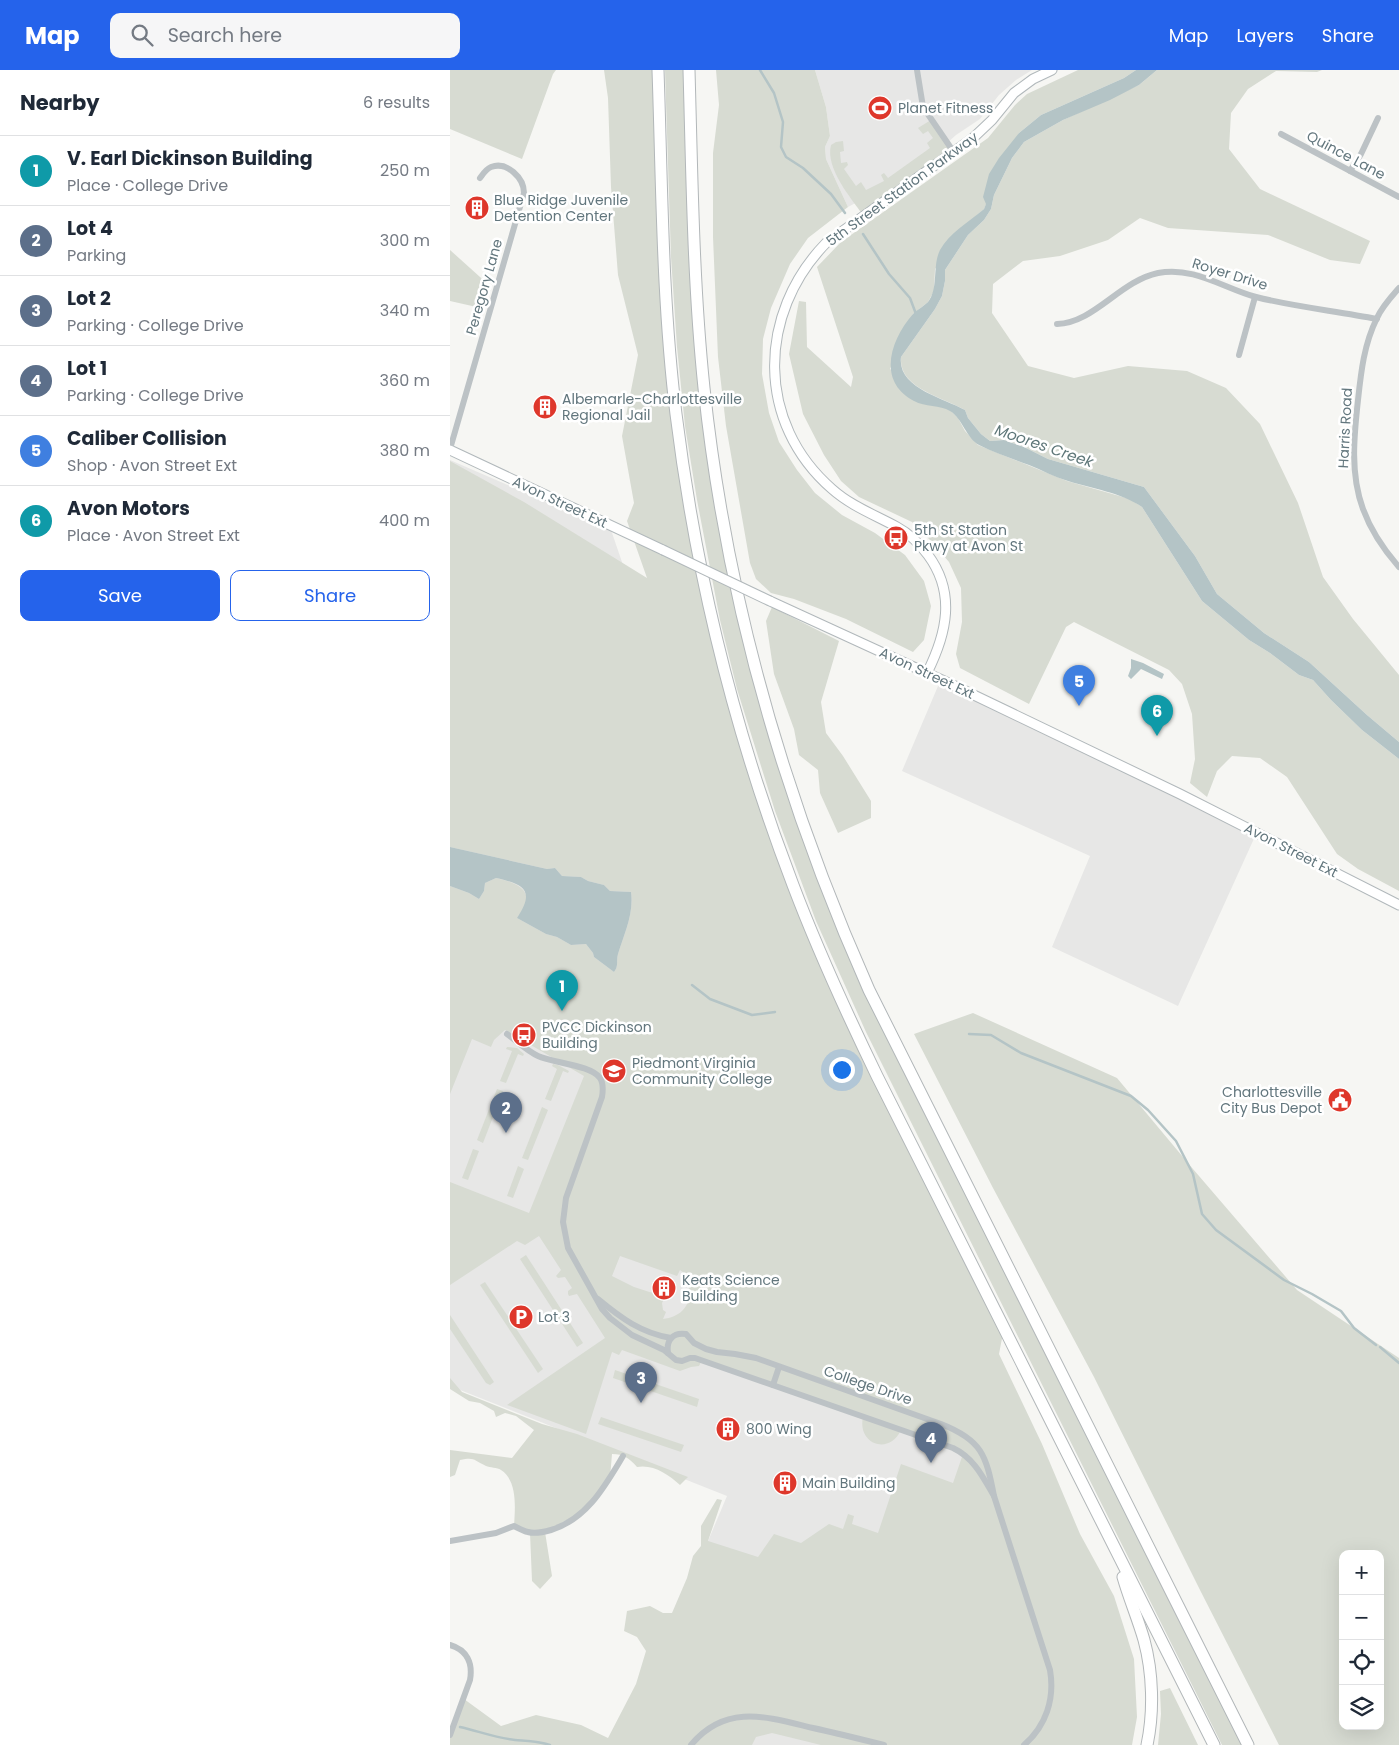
<!DOCTYPE html>
<meta charset="utf-8">
<style>
body{margin:0;font-family:Poppins,sans-serif;background:#f6f6f7;color:#1f2937}
.controls{position:absolute;right:15px;bottom:15px;display:grid;overflow:hidden;border-radius:10px;box-shadow:0 5px 20px #0002}
.controls button{width:45px;height:45px;display:grid;place-items:center;padding:0;border:0;border-bottom:1px solid #e0e1e3;background:#fff;color:#1f2937;font:25px sans-serif}
.you{position:absolute;left:391px;top:999px;width:18px;height:18px;margin:-12px;border:4px solid #fff;border-radius:50%;background:#1a73e8;box-shadow:0 0 0 8px #1a73e833}
.badge{display:grid;place-items:center;width:32px;height:32px;border-radius:50%;background:#2563eb;color:#fff;font-size:16px;font-weight:700}
.pin{position:absolute;translate:-50% -41px;filter:drop-shadow(0 1px 2px #0008)}
.pin::after{content:'';position:absolute;top:26px;width:18px;height:15px;background:inherit;clip-path:polygon(0 0,100% 0,50% 100%)}
.list{margin:0;padding:0;list-style:none}
h2{display:flex;justify-content:space-between;align-items:center;height:65px;margin:0;padding:0 20px;font-size:21px}
h2 small{font-size:16px;font-weight:400;color:#747a83}
.list li{display:grid;grid-template-columns:32px 1fr auto;gap:15px;align-items:center;box-sizing:border-box;height:70px;padding:0 20px;border-top:1px solid #e0e1e3}
.list b{display:block;font-size:19px;white-space:nowrap}
.list p{margin:0;font-size:16px;white-space:nowrap;color:#747a83}
.list em{font-size:16px;font-style:normal;color:#747a83}
.actions{display:flex;gap:10px;padding:15px 20px}
.actions a{flex:1;padding:11px 0;border:1px solid #2563eb;border-radius:10px;text-align:center;font-size:18px;color:#2563eb}
.actions .main{background:#2563eb;color:#fff}
.icon{flex:none;width:28px;height:28px;fill:none;stroke:currentColor;stroke-width:2;stroke-linecap:round;stroke-linejoin:round}
.map{position:relative;flex:none;width:949px;height:1675px;overflow:hidden}
header{display:flex;align-items:center;gap:30px;box-sizing:border-box;height:70px;padding:0 25px;background:#2563eb;color:#fff}
header strong{font-size:24px}
nav{display:flex;gap:28px;margin-inline-start:auto;font-size:18px}
.search{width:350px;height:45px;background:#f6f6f7;display:flex;align-items:center;gap:12px;box-sizing:border-box;padding:0 18px;border-radius:10px;color:#747a83;font-size:19px}
main{display:flex}
aside{flex:1;background:#fff}
.map>svg:first-child{display:block}
.built{fill:#e7e7e6}
.green{fill:#d7dbd2;fill-rule:evenodd}
.water{fill:#b4c4c6}
.lines{fill:none;stroke-linecap:round;stroke-linejoin:round}
.stream{stroke:#b4c4c6;stroke-width:2.5}
.secondary-casing{stroke:#b1b8bb;stroke-width:11}
.highway-casing{stroke:#b2b7b9;stroke-width:13}
.street{stroke:#bcc2c5;stroke-width:6}
.secondary{stroke:#fff;stroke-width:9}
.highway{stroke:#fff;stroke-width:11}
.secondary-bridge-casing{stroke:#b1b8bb;stroke-width:11;stroke-linecap:butt}
.secondary-bridge{stroke:#fff;stroke-width:9}
.labels{text-anchor:middle;stroke-width:5;stroke-linejoin:round;paint-order:stroke}
.poi-label{font-size:14px;fill:#62767d;stroke:#fff;text-anchor:start}
.street-label{font-size:14px;fill:#62767d;stroke:#fff}
.water-label{font-size:15px;font-style:italic;fill:#5d7678;stroke:#fff}
</style>
<header>
<strong>Map</strong>
<div class="search"><svg class="icon" aria-label="search" viewBox="0 0 24 24"><circle cx="10" cy="10" r="6"/><path d="M15 15l6 6"/></svg>Search here</div>
<nav><a>Map</a><a>Layers</a><a>Share</a></nav>
</header>
<main>
<aside>
<h2>Nearby<small>6 results</small></h2>
<ul class="list">
<li><span class="badge" style="background:#0f9aa8">1</span><div><b>V. Earl Dickinson Building</b><p>Place · College Drive</p></div><em>250 m</em></li>
<li><span class="badge" style="background:#5c6f8a">2</span><div><b>Lot 4</b><p>Parking</p></div><em>300 m</em></li>
<li><span class="badge" style="background:#5c6f8a">3</span><div><b>Lot 2</b><p>Parking · College Drive</p></div><em>340 m</em></li>
<li><span class="badge" style="background:#5c6f8a">4</span><div><b>Lot 1</b><p>Parking · College Drive</p></div><em>360 m</em></li>
<li><span class="badge" style="background:#3f7fe0">5</span><div><b>Caliber Collision</b><p>Shop · Avon Street Ext</p></div><em>380 m</em></li>
<li><span class="badge" style="background:#0f9aa8">6</span><div><b>Avon Motors</b><p>Place · Avon Street Ext</p></div><em>400 m</em></li>
</ul>
<div class="actions"><a class="main">Save</a><a>Share</a></div>
</aside>
<div class="map">
<svg width="949" height="1675" viewBox="0 0 949 1675">
<rect width="100%" height="100%" fill="#f6f6f3"/>
<g class="built">
<path d="M365,0H582L566,10L549,25L530,49L506,65L486,83L445,112L398,137L376,89L375,77L380,66L376,37Z"/>
<path d="M0,390L161,460L173,495L446,1124L629,1675H172L277,1426L0,1316Z"/>
<path d="M491,609L807,762L728,936L602,877L640,786L452,701Z"/>
</g>
<g class="green">
<path d="M0,0H106L103,4L72,89L0,59Z"/>
<path d="M154,0H208L226,342L272,592L364,869L554,1258L549,1284L592,1374L630,1464L664,1526L684,1589L687,1647L682,1675H371L322,1663L306,1667L302,1675H0V1667L14,1629L51,1656L86,1645L131,1655L158,1668L186,1614L196,1581L187,1567L174,1561L177,1541L200,1536L213,1543H222L237,1508L243,1486L251,1476V1456L267,1429L272,1430L258,1471L308,1487L324,1464L351,1473L379,1454L393,1459L398,1444L404,1446L402,1454L428,1463L451,1394L503,1413L513,1384L451,1360C439,1386 407,1374 413,1347L252,1290L249,1296L241,1297L230,1301L172,1280L169,1285L162,1282L136,1364L57,1335L155,1268L127,1224L119,1226L118,1224V1221L122,1218L115,1207L108,1208L106,1206L111,1200L89,1166L75,1175L67,1171L0,1215V1112L79,1143L134,1006L55,960L44,970L41,977L22,969L0,1024V816L19,823L29,829L34,821L35,813L46,808C58,811 81,816 76,834C75,839 70,843 67,848L96,864L107,867L121,875L136,874L143,883L144,887L164,902C169,896 166,891 168,884C174,864 184,844 181,822L160,821L154,815L138,811L131,807L112,806L105,798L97,799L0,777V391L74,432L197,508L177,451L184,433L172,366L188,285L168,205L161,117L158,28ZM170,1186L227,1206L230,1200C236,1204 238,1209 239,1217C242,1235 231,1247 213,1249L216,1242L213,1240L212,1233L215,1227L184,1217L162,1206Z"/>
<path d="M215,0H236L240,146L275,480L378,831L794,1675H772L416,962L366,851L325,741L287,619L270,550L247,430L235,356L227,277L221,187Z"/>
<path d="M266,0H365L376,37L380,66L375,77L376,89L398,137L358,168L340,194L321,238L313,269L312,304L319,343L329,372L347,400L365,423L392,445L425,463L455,485L474,511L481,536L474,570L463,582L396,549L344,529L321,523L306,509L300,493L276,356L268,287L263,167V83L269,35Z"/>
<path d="M628,0H686L674,8L591,45L569,63L534,139L526,146L485,199L484,221L478,232L463,244L440,299L500,340L508,348L515,361L528,375L617,411L680,429L692,437L752,531L799,570L820,583L849,605L863,610L881,630L912,660L949,689V821L908,799L887,784L837,707L810,688L782,686L767,701L757,727L740,713L745,689L742,644L732,614L719,600L624,552L616,557L579,634L510,598L506,584L512,552L511,518L499,492L482,472L462,452L409,427L391,411L374,385L353,344L339,284L349,231L356,232L357,277L401,317L403,307L367,197L391,172L538,68L565,35L577,24Z"/>
<path d="M707,0H872L867,2L826,1L798,19L781,43L779,79L810,119L920,171L910,194L880,190L818,165L718,158L690,148L658,170L610,186L573,191L543,214L542,243L578,296L624,308L678,296L737,301L776,318L810,354L848,433L873,507L903,549L949,605V672L917,645L859,592L814,563L767,524L745,486L694,417L598,389L574,377L554,370L540,371L531,364L518,348L515,340C493,327 448,318 451,287L485,239L492,226L495,211V200L518,165L534,150L541,139L544,125L562,88L574,72L613,50L689,15Z"/>
<path d="M481,50L503,81L413,145C401,128 375,98 381,75L386,72L393,71L394,81L390,82L391,93L397,92L398,95L394,99L406,116L411,112L416,120L434,111L431,105L434,103L438,108L480,78L477,73L483,68L478,61L473,64L468,58Z"/>
<path d="M0,180L40,216L31,238L0,231Z"/>
<path d="M322,537L389,571L371,632L376,663L393,686L421,731V748L388,763L370,723L368,700L349,685L344,659L324,604L316,551Z"/>
<path d="M523,943L667,1008L743,1099L847,1220L949,1288V1675H829L751,1522L644,1307L543,1118L464,964ZM893,1484H930V1656H893Z"/>
<path d="M57,977L67,978L74,984L73,986L68,984L56,1013L50,1011L62,981L56,979Z"/>
<path d="M103,994L108,995L119,1001L118,1003L113,1001L101,1031L95,1029L107,999L102,996Z"/>
<path d="M47,1019L53,1021L33,1073L27,1070Z"/>
<path d="M92,1037L98,1040L78,1090L72,1088Z"/>
<path d="M23,1079L29,1081L18,1110L12,1108Z"/>
<path d="M68,1096L74,1099L63,1128L57,1126Z"/>
<path d="M76,1185L133,1273L127,1277L70,1189Z"/>
<path d="M35,1212L93,1299L88,1303L30,1215Z"/>
<path d="M0,1245L44,1312L40,1315L36,1313L0,1259Z"/>
<path d="M165,1300L249,1329L247,1337L163,1308Z"/>
<path d="M0,1308L12,1322L92,1354L127,1364L238,1407L230,1415C218,1404 203,1394 187,1397C179,1388 174,1384 162,1384L160,1408L135,1440L95,1462L102,1506L90,1519L82,1511L80,1463L64,1456C65,1439 68,1411 51,1400C47,1397 40,1398 36,1396C23,1390 25,1387 10,1390L5,1405L0,1407V1380L62,1388L84,1360L66,1346L55,1343L46,1347L44,1341L30,1333L19,1331L0,1319Z"/>
<path d="M151,1347L234,1375L231,1382L148,1354Z"/>
<path d="M720,1618L748,1675H708L711,1644L710,1621Z"/>
</g>
<g class="water">
<path d="M686,0H707L689,15L660,30L613,50L574,72L562,88L544,125L541,139L534,150L518,165L495,200V211L492,226L485,239L451,287C447,318 494,328 515,340L518,348L531,364L540,371L554,370L574,377L598,389L694,417L745,486L767,524L814,563L859,592L917,645L949,672V689L912,660L881,630L863,610L849,605L820,583L799,570L752,531L692,437C670,422 643,419 618,411C604,407 592,400 579,395C563,389 545,383 529,375C516,368 513,349 500,341C490,335 475,337 464,331C426,311 441,269 463,244C468,239 474,236 478,232C489,218 482,196 490,180C499,163 519,152 534,139L536,134L533,127L539,104L549,88L569,63L591,45L674,8Z"/>
<path d="M681,589L693,593L714,604L712,609L691,599L681,609L678,606L681,598Z"/>
<path d="M0,777L97,799L105,798L112,806L131,807L138,811L154,815L160,821L181,822C184,844 174,864 168,884C166,891 169,896 164,902L144,887L143,883L136,874L121,875L107,867L96,864L67,848C86,820 73,814 46,808L35,813L34,821L29,829L19,823L0,816Z"/>
</g>
<g class="lines">
<g class="stream">
<path d="M310,0L324,23L333,52L331,77L336,87L353,98L381,124L395,143"/>
<path d="M413,164L439,204L460,228L466,244"/>
<path d="M242,915L260,929L302,945L325,942"/>
<path d="M519,964L541,965L571,983L681,1026L698,1040L726,1071L743,1104L752,1144L766,1160L834,1210L862,1224L891,1241L904,1258L926,1275"/>
<path d="M930,1277L949,1293"/>
<path d="M10,1657C28,1661 46,1668 65,1670C77,1671 88,1671 100,1675"/>
</g>
<defs>
<g id="secondary">
<path d="M0,380L213,480"/>
<path d="M320,531L503,615L730,724L949,835"/>
<path d="M477,603C497,563 506,523 478,485C469,473 460,464 447,457C425,445 401,436 382,419C306,353 307,244 376,173L523,68L542,50L564,23L583,9L602,0"/>
</g>
<g id="highway">
<path d="M208,0C212,115 212,230 226,344C246,505 285,664 343,815C368,881 397,944 427,1006L764,1675"/>
<path d="M239,0C242,106 243,212 254,318C276,526 334,729 419,920L798,1675"/>
<path d="M673,1507C679,1528 688,1549 694,1570C703,1603 704,1642 697,1675"/>
</g>
</defs>
<use href="#secondary" class="secondary-casing"/>
<use href="#highway" class="highway-casing"/>
<g class="street">
<path d="M467,0L473,37L503,81"/>
<path d="M831,64L949,127"/>
<path d="M900,101L911,84L928,48"/>
<path d="M949,218C941,227 932,237 927,248C914,274 911,302 908,330C904,366 900,404 913,439C921,461 934,480 949,497"/>
<path d="M607,254C644,253 670,211 708,203C744,196 773,218 806,227C845,237 887,241 927,249"/>
<path d="M789,285L805,227"/>
<path d="M0,379L74,123C74,108 57,91 41,97C36,99 33,104 30,108"/>
<path d="M57,964C67,971 77,981 88,986C103,993 141,995 150,1008C154,1014 153,1021 152,1027L116,1128L113,1152L118,1178L152,1239L160,1248L182,1265L214,1280L226,1290L232,1291L240,1288H245L503,1378C524,1388 533,1407 544,1426"/>
<path d="M148,1229C171,1248 191,1263 221,1268"/>
<path d="M218,1283C216,1270 223,1262 236,1264L244,1273L256,1279L267,1282L285,1284L306,1288L491,1354C532,1370 536,1385 544,1426L600,1600C605,1629 596,1656 574,1675"/>
<path d="M323,1315L329,1297"/>
<path d="M0,1471L46,1463L64,1456C68,1458 73,1461 78,1462C85,1464 94,1462 101,1460C137,1449 155,1416 173,1386"/>
<path d="M0,1575C17,1580 23,1593 20,1610L0,1665"/>
<path d="M241,1675C276,1633 317,1647 363,1658C386,1663 410,1669 434,1675"/>
</g>
<use href="#secondary" class="secondary"/>
<use href="#highway" class="highway"/>
<defs>
<path id="secondary-bridge" d="M213,480L320,531"/>
</defs>
<use href="#secondary-bridge" class="secondary-bridge-casing"/>
<use href="#secondary-bridge" class="secondary-bridge"/>
</g>
<defs>
<symbol id="stadium-disc" viewBox="-11 -11 22 22"><circle r="9.5" fill="#de372b" stroke="#fff"/><path d="M0-5a6.5 5 0 1 0 0 10a6.5 5 0 1 0 0-10ZM-3.5-1.8h7v3.6h-7Z" fill="#fff"/></symbol>
<symbol id="building-disc" viewBox="-11 -11 22 22"><circle r="9.5" fill="#de372b" stroke="#fff"/><path d="M-4-6H4V6H1V3H-1V6H-4ZM-2.5-4.3h1.7v1.8h-1.7ZM.8-4.3h1.7v1.8H.8ZM-2.5-1h1.7V.8h-1.7ZM.8-1h1.7V.8H.8Z" fill="#fff"/></symbol>
<symbol id="bus-disc" viewBox="-11 -11 22 22"><circle r="9.5" fill="#de372b" stroke="#fff"/><path d="M-5-6H5V4H4V6H2V4H-2V6H-4V4H-5ZM-3.5-4V0h7V-4ZM-3.5 1.2v1.5H-2V1.2ZM2 1.2v1.5H3.5V1.2Z" fill="#fff"/></symbol>
<symbol id="university-disc" viewBox="-11 -11 22 22"><circle r="9.5" fill="#de372b" stroke="#fff"/><path d="M0-5L7-2L0 1L-7-2ZM-4 1L0 2.5L4 1V4Q0 6-4 4Z" fill="#fff"/></symbol>
<symbol id="civic-disc" viewBox="-11 -11 22 22"><circle r="9.5" fill="#de372b" stroke="#fff"/><path d="M-.6-6.5H3V-4.5H.6V-3L4-1V1h2V6H-6V1h2V-1L-.6-3ZM-1.2 2.5V6h2.4V2.5Z" fill="#fff"/></symbol>
<symbol id="parking-disc" viewBox="-11 -11 22 22"><circle r="9.5" fill="#de372b" stroke="#fff"/><path d="M-3.5-5.5H1a3.5 3.5 0 0 1 0 7H-1V5.5H-3.5ZM-1-3.4V-.6H.8a1.4 1.4 0 0 0 0-2.8Z" fill="#fff"/></symbol>
</defs>
<g fill-rule="evenodd">
<use href="#stadium-disc" x="416" y="24" width="28" height="28"/>
<use href="#building-disc" x="13" y="124" width="28" height="28"/>
<use href="#building-disc" x="81" y="323" width="28" height="28"/>
<use href="#bus-disc" x="432" y="454" width="28" height="28"/>
<use href="#bus-disc" x="60" y="951" width="28" height="28"/>
<use href="#university-disc" x="150" y="987" width="28" height="28"/>
<use href="#civic-disc" x="876" y="1016" width="28" height="28"/>
<use href="#building-disc" x="200" y="1204" width="28" height="28"/>
<use href="#parking-disc" x="57" y="1233" width="28" height="28"/>
<use href="#building-disc" x="264" y="1345" width="28" height="28"/>
<use href="#building-disc" x="321" y="1399" width="28" height="28"/>
</g>
<g class="labels">
<g class="poi-label">
<text x="448" y="43">Planet Fitness</text>
<text x="44" y="135">Blue Ridge Juvenile<tspan x="44" dy="16">Detention Center</tspan></text>
<text x="112" y="334">Albemarle-Charlottesville<tspan x="112" dy="16">Regional Jail</tspan></text>
<text x="464" y="465">5th St Station<tspan x="464" dy="16">Pkwy at Avon St</tspan></text>
<text x="92" y="962">PVCC Dickinson<tspan x="92" dy="16">Building</tspan></text>
<text x="182" y="998">Piedmont Virginia<tspan x="182" dy="16">Community College</tspan></text>
<text x="872" y="1027" text-anchor="end">Charlottesville<tspan x="872" dy="16">City Bus Depot</tspan></text>
<text x="232" y="1215">Keats Science<tspan x="232" dy="16">Building</tspan></text>
<text x="88" y="1252">Lot 3</text>
<text x="296" y="1364">800 Wing</text>
<text x="352" y="1418">Main Building</text>
</g>
<g class="street-label">
<text transform="translate(896 85) rotate(28)" y="5">Quince Lane</text>
<text transform="translate(452 119) rotate(-36)" y="5">5th Street Station Parkway</text>
<text transform="translate(780 204) rotate(17)" y="5">Royer Drive</text>
<text transform="translate(34 217) rotate(-74)" y="5">Peregory Lane</text>
<text transform="translate(895 358) rotate(-87)" y="5">Harris Road</text>
<text transform="translate(110 432) rotate(25)" y="5">Avon Street Ext</text>
<text transform="translate(477 603) rotate(25)" y="5">Avon Street Ext</text>
<text transform="translate(841 780) rotate(27)" y="5">Avon Street Ext</text>
<text transform="translate(418 1315) rotate(19)" y="5">College Drive</text>
</g>
<g class="water-label">
<text transform="translate(594 376) rotate(19)" y="5">Moores Creek</text>
</g>
</g>
</svg>
<div class="controls">
<button>+</button>
<button>−</button>
<button><svg class="icon" aria-label="locate" viewBox="0 0 24 24"><circle cx="12" cy="12" r="6"/><path d="M12 2v4M12 18v4M2 12h4M18 12h4"/></svg></button>
<button><svg class="icon" aria-label="layers" viewBox="0 0 24 24"><path d="M12 4l9 5-9 5-9-5zM3 14l9 5 9-5"/></svg></button>
</div>
<div class="you"></div>
<div class="pin badge" style="left:112px;top:941px;background:#0f9aa8">1</div>
<div class="pin badge" style="left:56px;top:1063px;background:#5c6f8a">2</div>
<div class="pin badge" style="left:191px;top:1333px;background:#5c6f8a">3</div>
<div class="pin badge" style="left:481px;top:1393px;background:#5c6f8a">4</div>
<div class="pin badge" style="left:629px;top:636px;background:#3f7fe0">5</div>
<div class="pin badge" style="left:707px;top:666px;background:#0f9aa8">6</div>
</div>
</main>
